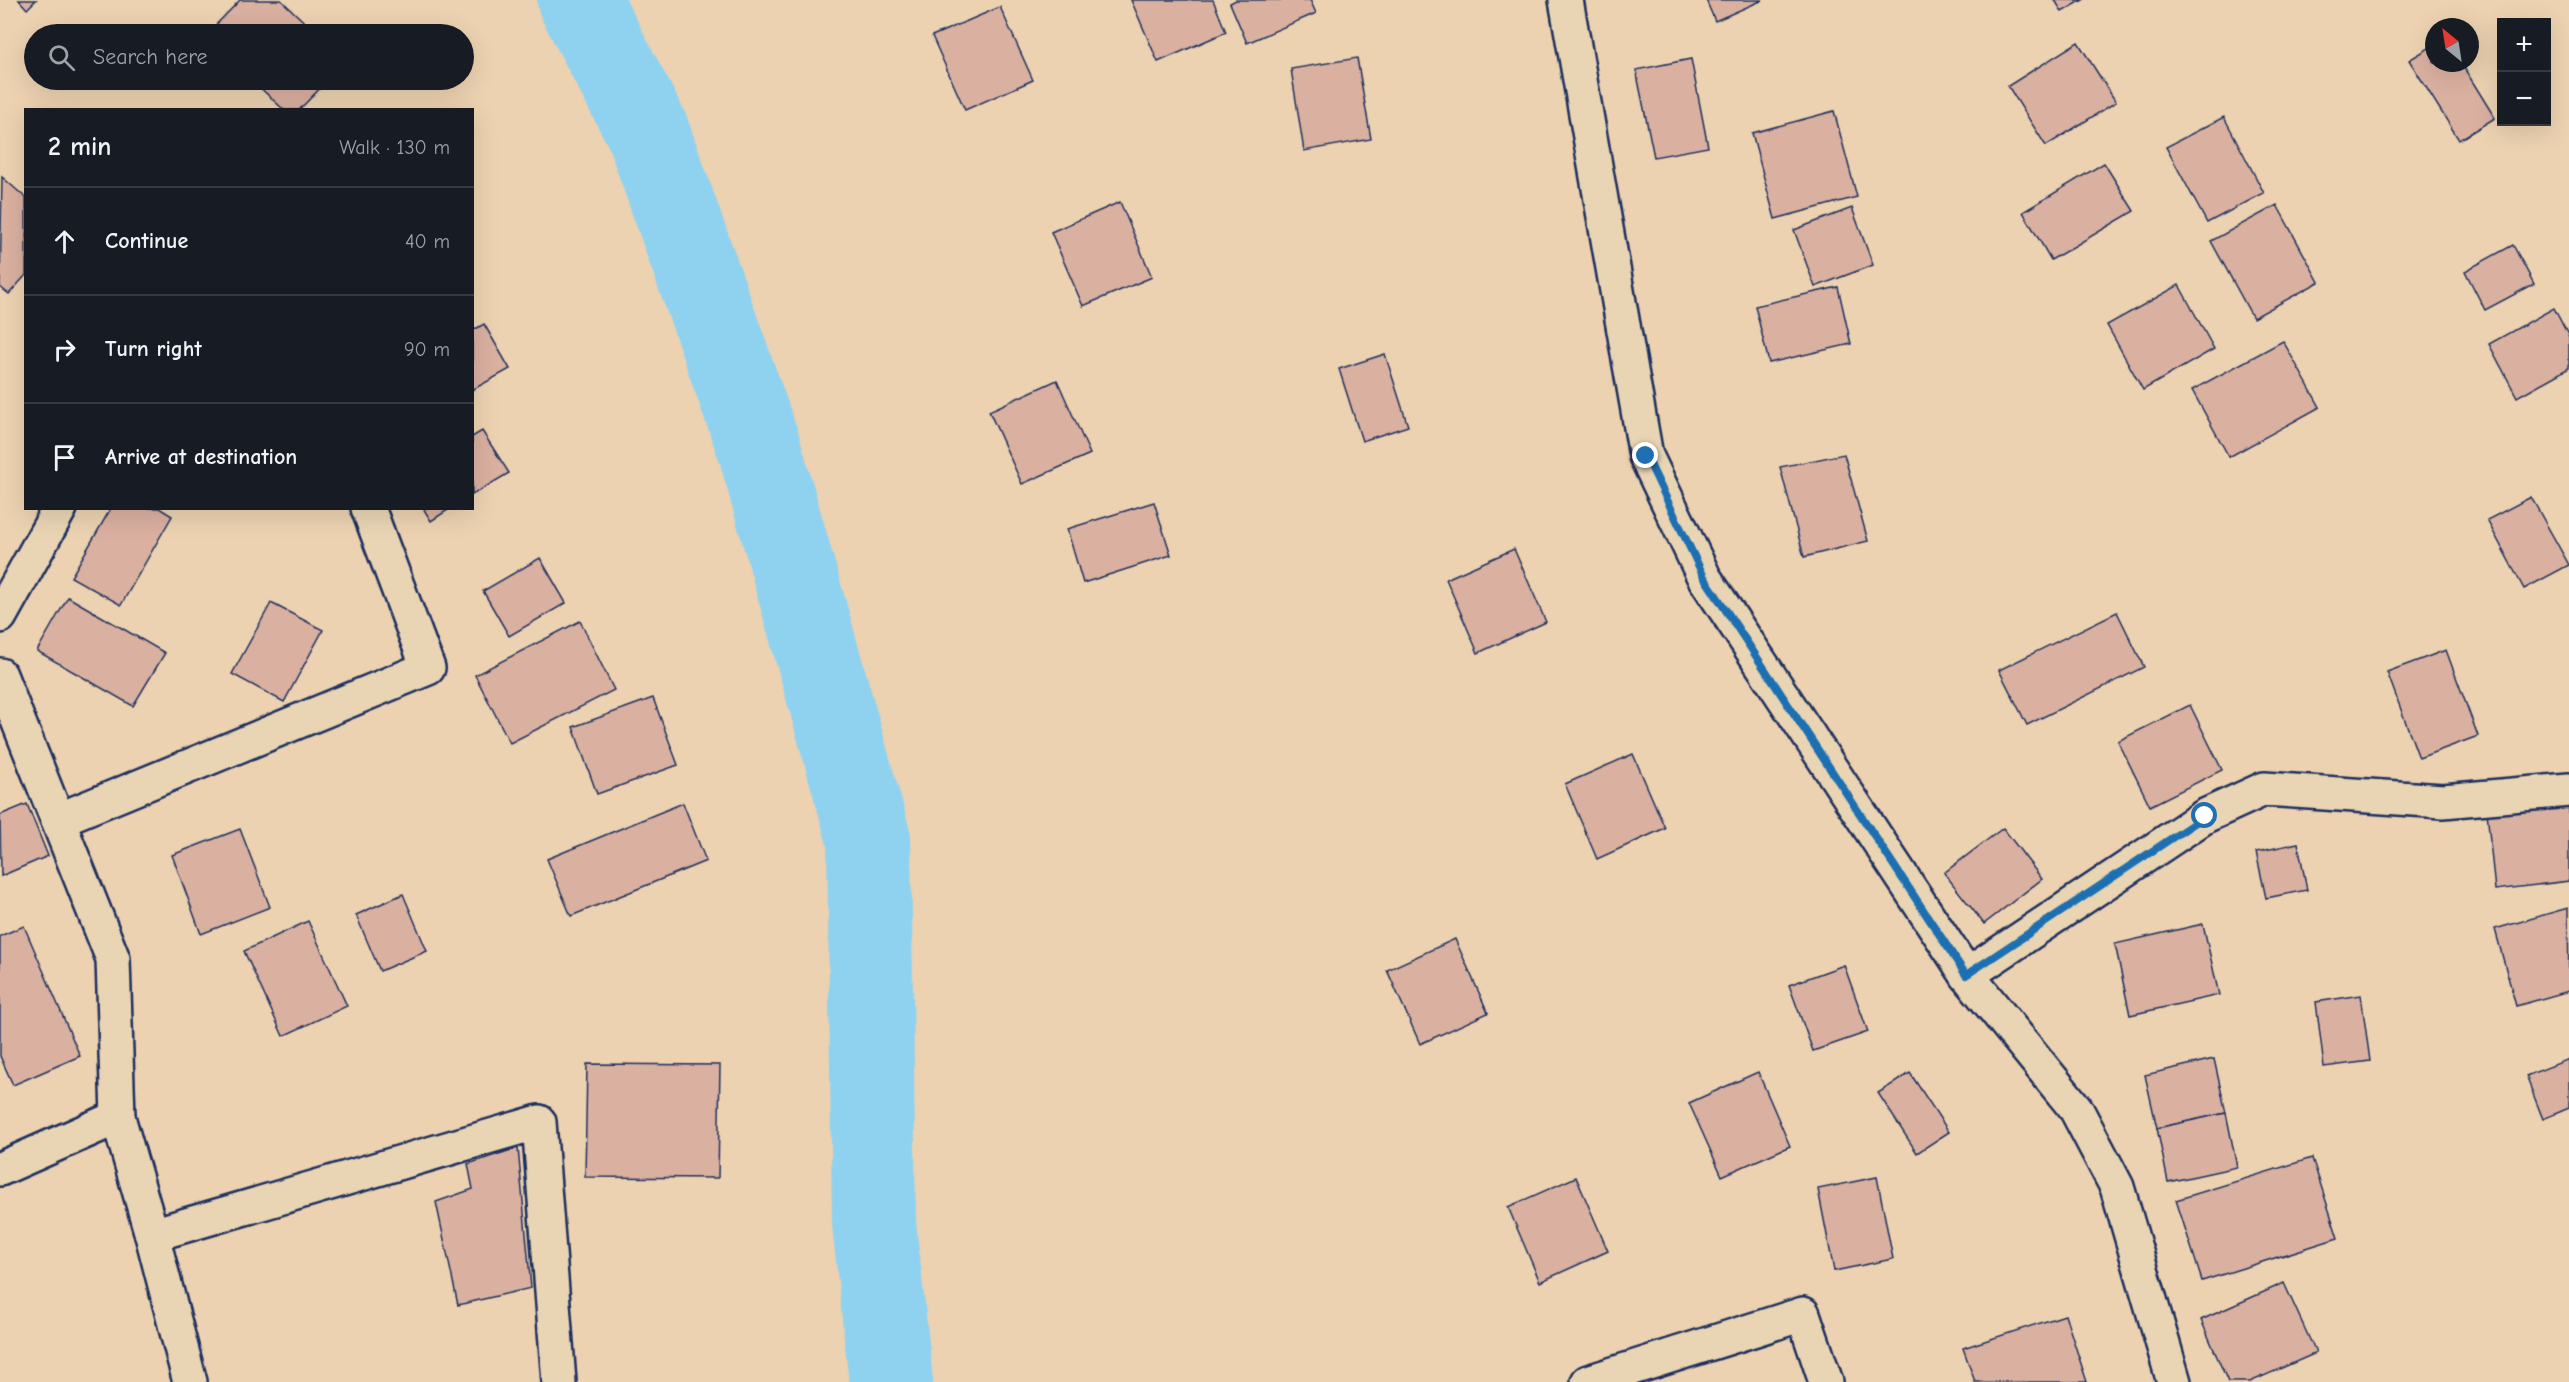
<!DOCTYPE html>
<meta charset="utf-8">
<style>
body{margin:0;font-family:"Comic Neue",sans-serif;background:#20242c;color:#f1f3f6}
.controls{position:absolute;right:18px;top:18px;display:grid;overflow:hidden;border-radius:0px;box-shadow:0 6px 24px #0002}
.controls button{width:54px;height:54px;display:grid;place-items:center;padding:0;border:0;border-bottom:2px solid #363941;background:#171b24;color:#f1f3f6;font:30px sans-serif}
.compass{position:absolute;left:2425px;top:18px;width:54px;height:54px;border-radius:50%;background:#171b24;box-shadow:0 6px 24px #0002;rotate:330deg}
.stop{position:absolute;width:18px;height:18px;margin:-14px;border:4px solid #1f6fb2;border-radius:50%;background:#fff}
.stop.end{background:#1f6fb2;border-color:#fff;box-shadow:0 2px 6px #0008}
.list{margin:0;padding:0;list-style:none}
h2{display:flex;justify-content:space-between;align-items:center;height:78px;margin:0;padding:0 24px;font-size:26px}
h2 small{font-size:20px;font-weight:400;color:#9ea1a6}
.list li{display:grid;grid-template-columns:39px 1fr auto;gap:18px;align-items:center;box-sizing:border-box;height:108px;padding:0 24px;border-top:2px solid #363941}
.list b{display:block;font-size:22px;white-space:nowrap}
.list em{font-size:20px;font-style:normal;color:#9ea1a6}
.icon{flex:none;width:33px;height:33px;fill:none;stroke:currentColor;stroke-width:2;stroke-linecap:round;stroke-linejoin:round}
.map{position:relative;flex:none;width:2569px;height:1382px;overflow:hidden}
.search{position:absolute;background:#171b24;box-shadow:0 6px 24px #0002;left:24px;top:24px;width:450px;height:66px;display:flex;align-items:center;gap:15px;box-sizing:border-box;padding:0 21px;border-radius:33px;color:#9ea1a6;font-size:22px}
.panel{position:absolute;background:#171b24;box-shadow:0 6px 24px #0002;left:24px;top:108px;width:450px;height:402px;border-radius:0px}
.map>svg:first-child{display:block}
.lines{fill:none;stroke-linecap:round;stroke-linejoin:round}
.river{stroke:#8ed2f0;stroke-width:84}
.building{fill:#dab0a0;stroke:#1b2f5e;stroke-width:1.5}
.minor-casing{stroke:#1b2f5e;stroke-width:38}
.minor{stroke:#e9d5b3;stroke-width:33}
.route{stroke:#1f6fb2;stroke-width:8}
</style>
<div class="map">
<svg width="2569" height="1382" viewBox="0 0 2569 1382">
<rect width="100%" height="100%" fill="#ecd2b1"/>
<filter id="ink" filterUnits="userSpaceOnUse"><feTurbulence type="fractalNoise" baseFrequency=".0167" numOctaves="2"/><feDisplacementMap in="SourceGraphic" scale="12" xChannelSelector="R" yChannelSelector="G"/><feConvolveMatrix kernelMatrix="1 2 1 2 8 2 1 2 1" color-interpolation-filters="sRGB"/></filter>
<g filter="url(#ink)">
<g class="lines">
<path class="river" d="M579,0L647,130L759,447L869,839L874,1223L891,1382"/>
</g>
<g class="building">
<path d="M19,0H36L27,9Z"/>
<path d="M240,0H281L317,34H207Z"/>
<path d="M1131,0H1213L1226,32L1158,62Z"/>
<path d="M1236,0H1310L1316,13L1247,43L1230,3Z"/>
<path d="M1706,0H1763L1715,21Z"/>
<path d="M2055,0H2083L2062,12Z"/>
<path d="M1000,7L1033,80L965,110L932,36Z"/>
<path d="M2078,42L2116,102L2046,146L2008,86Z"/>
<path d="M2434,45V63H2461L2495,118L2459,140L2409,60Z"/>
<path d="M1357,58L1371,139L1304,151L1291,69Z"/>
<path d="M1691,59L1708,147L1654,157L1636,70Z"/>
<path d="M252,80H328L299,110H284Z"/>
<path d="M1834,111L1857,197L1775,219L1752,133Z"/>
<path d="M2224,117L2264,193L2207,223L2166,147Z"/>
<path d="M2104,163L2134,211L2051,260L2023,212Z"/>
<path d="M2,177L26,198V275L9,294L0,287Z"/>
<path d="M1120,202L1152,277L1083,306L1051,232Z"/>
<path d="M2277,205L2319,282L2253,318L2211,241Z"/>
<path d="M1852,208L1873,265L1815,287L1794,230Z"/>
<path d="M2513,245L2534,284L2485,310L2465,271Z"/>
<path d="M2179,285L2214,349L2143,390L2107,325Z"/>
<path d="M1838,287L1851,344L1769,363L1755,306Z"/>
<path d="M2554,308L2569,337V368L2517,397L2489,344Z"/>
<path d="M484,324L510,369L472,390V331Z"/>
<path d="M2283,341L2320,407L2229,457L2192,390Z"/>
<path d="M1385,354L1408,426L1362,441L1339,369Z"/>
<path d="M1057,380L1090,454L1022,484L989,411Z"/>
<path d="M482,431L509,473L472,495V437Z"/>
<path d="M1844,454L1868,541L1804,557L1780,467Z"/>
<path d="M2531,497L2569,565L2524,589L2487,520Z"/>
<path d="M1154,502L1171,555L1083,583L1067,529Z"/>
<path d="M111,508H159L172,516L121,605L71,577Z"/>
<path d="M423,508H451L431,521Z"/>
<path d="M1514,549L1546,622L1478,653L1446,579Z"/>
<path d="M540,558L566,603L509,636L483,591Z"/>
<path d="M68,597L165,653L133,706L37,651Z"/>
<path d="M271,603L323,630L284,702L232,674Z"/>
<path d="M2117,612L2144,667L2027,725L1999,670Z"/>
<path d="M580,621L614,690L510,743L475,675Z"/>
<path d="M2446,650L2478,736L2419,758L2387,672Z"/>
<path d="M653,698L678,765L597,794L573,727Z"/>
<path d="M2190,705L2222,770L2150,806L2118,741Z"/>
<path d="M1633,754L1665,828L1597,859L1565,784Z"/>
<path d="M2569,802V881L2495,890L2487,812Z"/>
<path d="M683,803L706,861L571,916L547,859Z"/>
<path d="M27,804L48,856L1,876L0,815Z"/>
<path d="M2003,828L2042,879L1984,924L1944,873Z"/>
<path d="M240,829L270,907L201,934L172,855Z"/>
<path d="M2298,843L2307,890L2266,898L2256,852Z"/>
<path d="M403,894L427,951L380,971L356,915Z"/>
<path d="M2568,908L2569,991L2516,1006L2495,929Z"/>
<path d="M308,921L347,1006L283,1036L244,951Z"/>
<path d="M2203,924L2219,995L2130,1015L2115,944Z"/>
<path d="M24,926L80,1056L13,1085L0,1056V936Z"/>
<path d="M1455,939L1488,1013L1420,1044L1387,970Z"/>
<path d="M1844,965L1868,1032L1813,1051L1789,985Z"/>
<path d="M2361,995L2370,1061L2324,1067L2316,1002Z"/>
<path d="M2214,1059L2226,1113L2157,1128L2145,1075Z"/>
<path d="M2569,1059V1108L2543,1119L2526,1076Z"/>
<path d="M587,1064L720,1065L718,1178L585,1177Z"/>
<path d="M1758,1072L1790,1146L1722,1176L1689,1103Z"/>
<path d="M1910,1073L1949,1132L1917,1153L1878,1093Z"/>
<path d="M2226,1113L2237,1167L2168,1182L2157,1128Z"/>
<path d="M518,1148L531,1288L458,1305L436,1202L473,1189L468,1164Z"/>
<path d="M2312,1158L2338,1238L2202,1281L2176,1200Z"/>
<path d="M1576,1177L1608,1251L1540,1282L1508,1207Z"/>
<path d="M1877,1177L1893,1259L1834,1271L1818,1189Z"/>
<path d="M2284,1283L2316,1353L2250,1382H2228L2201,1320Z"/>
<path d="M2065,1315L2087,1382H1975L1963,1348Z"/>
</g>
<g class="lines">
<defs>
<g id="minor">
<path d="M1566,0L1646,456L1704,577L1967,975L2076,1109L2117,1187L2174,1382"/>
<path d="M0,616L60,508"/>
<path d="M0,675L113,959L118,1117L0,1169"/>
<path d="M58,820L428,668L368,508"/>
<path d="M1967,975L2205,816L2264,789L2443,801L2569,790"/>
<path d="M118,1117L152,1235"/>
<path d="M190,1382L152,1235L539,1122L559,1382"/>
<path d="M1588,1382L1803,1314L1826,1382"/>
</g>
</defs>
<use href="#minor" class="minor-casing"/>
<use href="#minor" class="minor"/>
</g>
</g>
<g class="lines" filter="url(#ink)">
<path class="route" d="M1646,456L1704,577L1966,975L2205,816"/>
</g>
</svg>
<div class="controls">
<button>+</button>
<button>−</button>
</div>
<svg class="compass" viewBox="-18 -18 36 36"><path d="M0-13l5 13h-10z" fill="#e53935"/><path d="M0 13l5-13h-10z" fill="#9ea1a6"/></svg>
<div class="stop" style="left:2205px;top:816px"></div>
<div class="stop end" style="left:1646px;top:456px"></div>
<div class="search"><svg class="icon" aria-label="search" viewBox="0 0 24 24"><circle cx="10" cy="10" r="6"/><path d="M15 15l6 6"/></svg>Search here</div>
<section class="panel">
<h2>2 min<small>Walk · 130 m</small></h2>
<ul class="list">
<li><svg class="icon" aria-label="ahead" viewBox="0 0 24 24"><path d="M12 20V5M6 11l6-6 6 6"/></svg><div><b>Continue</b></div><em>40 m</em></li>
<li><svg class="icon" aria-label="right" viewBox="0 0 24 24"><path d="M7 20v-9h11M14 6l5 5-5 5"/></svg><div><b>Turn right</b></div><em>90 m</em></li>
<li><svg class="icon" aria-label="arrive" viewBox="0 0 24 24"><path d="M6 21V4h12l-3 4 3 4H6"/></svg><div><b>Arrive at destination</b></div></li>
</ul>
</section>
</div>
